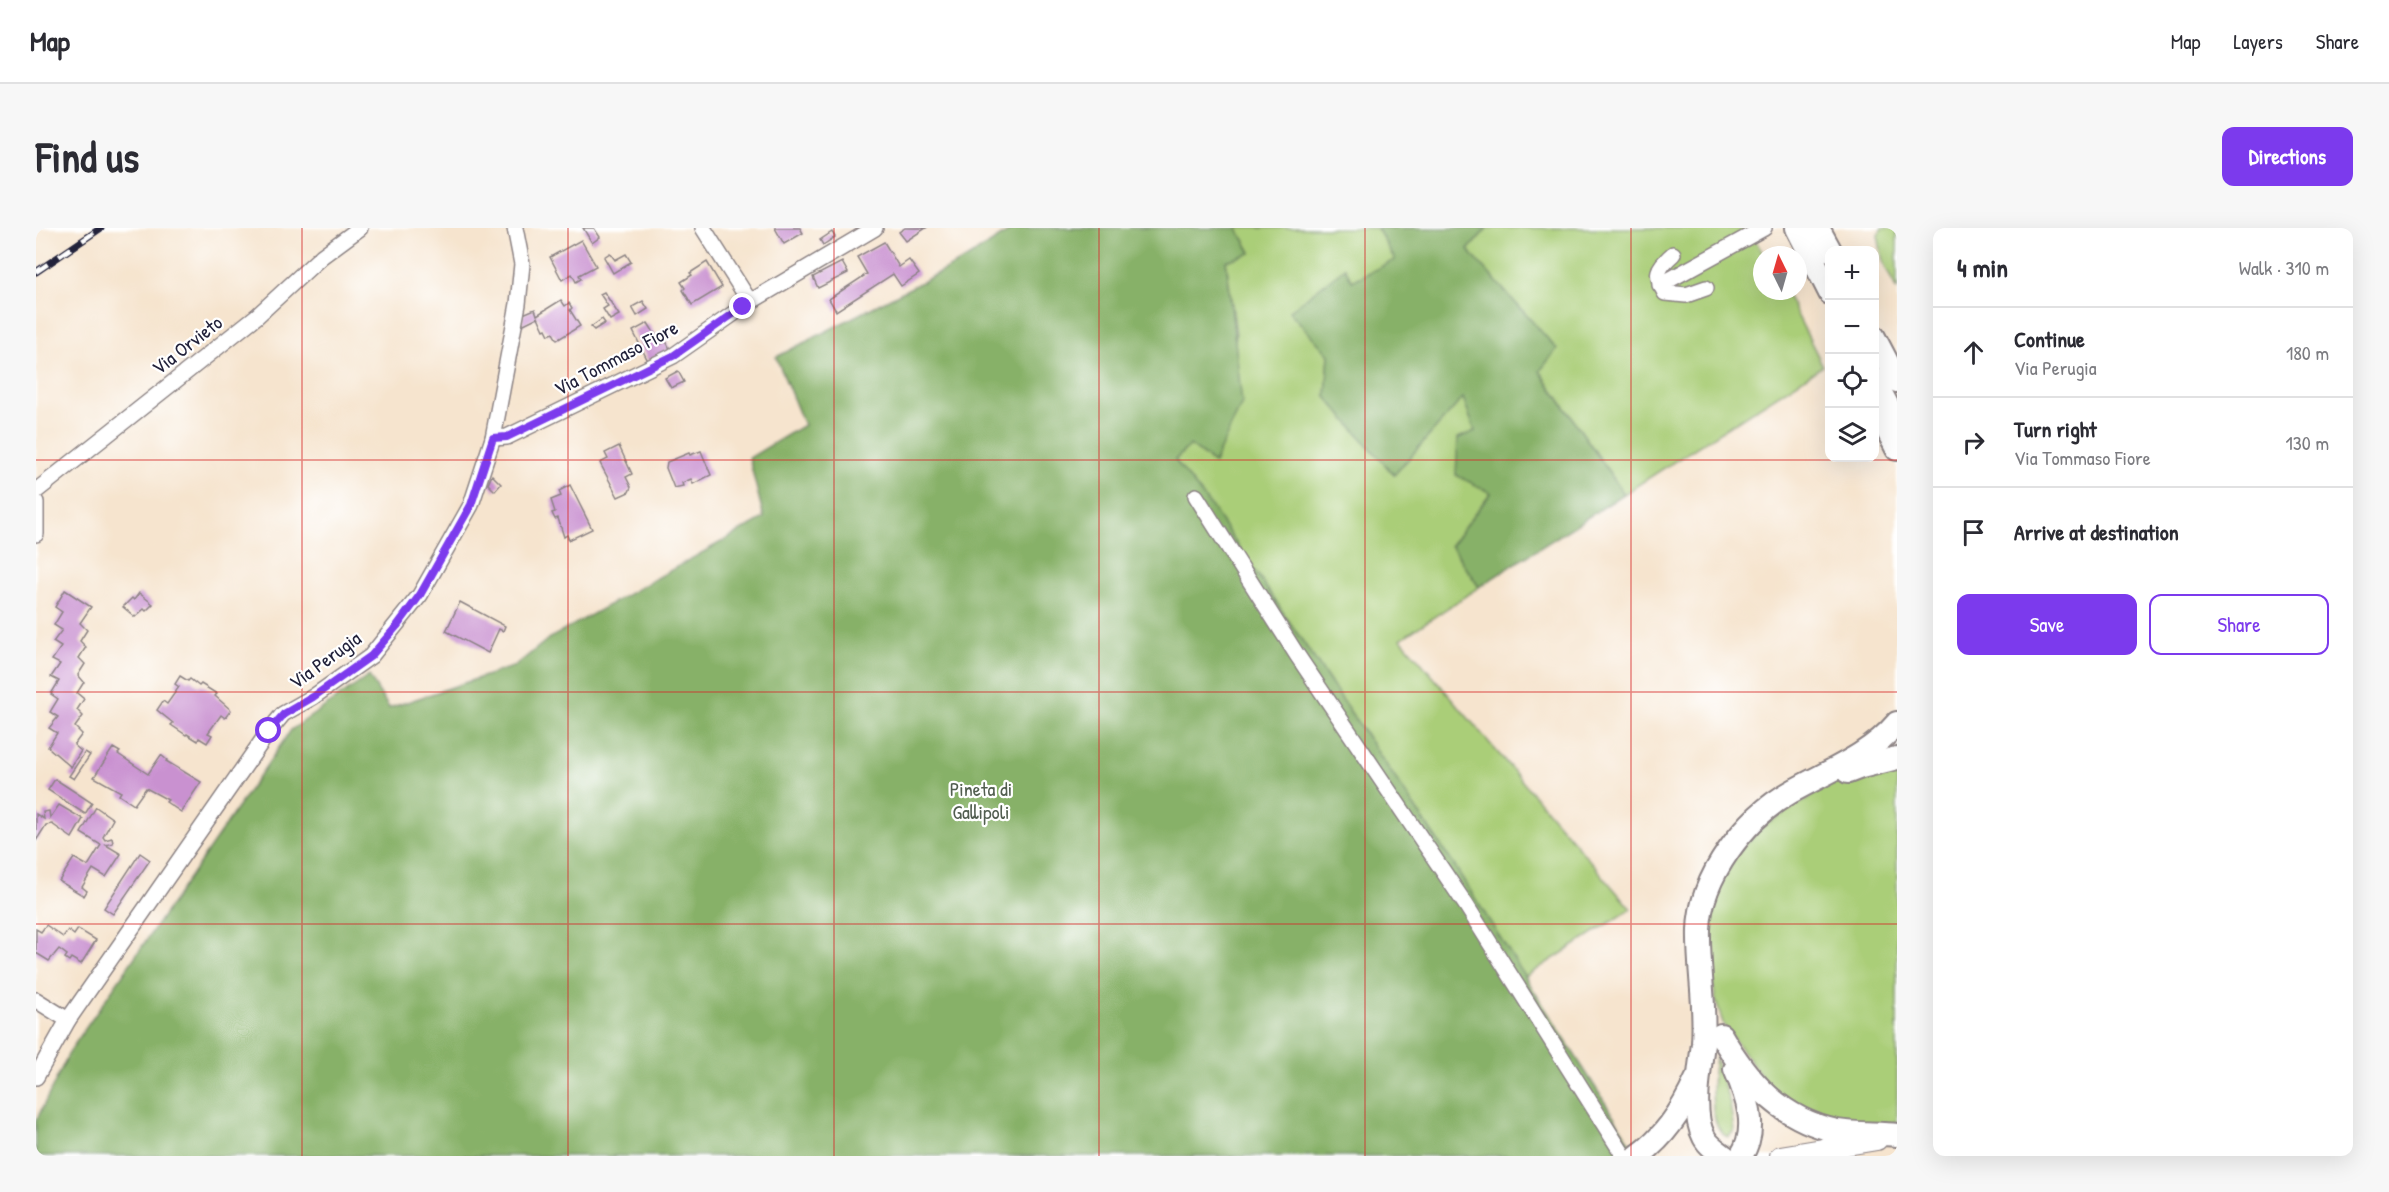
<!DOCTYPE html>
<meta charset="utf-8">
<style>
body{margin:0;font-family:"Patrick Hand",sans-serif;background:#f7f7f7;color:#2b2b33}
.controls{position:absolute;right:18px;top:18px;display:grid;overflow:hidden;border-radius:12px;box-shadow:0 6px 24px #0002}
.controls button{width:54px;height:54px;display:grid;place-items:center;padding:0;border:0;border-bottom:2px solid #e1e1e2;background:#fff;color:#2b2b33;font:30px sans-serif}
.compass{position:absolute;left:1717px;top:18px;width:54px;height:54px;border-radius:50%;background:#fff;box-shadow:0 6px 24px #0002;rotate:355deg}
.stop{position:absolute;width:18px;height:18px;margin:-14px;border:4px solid #7c3aed;border-radius:50%;background:#fff}
.stop.end{background:#7c3aed;border-color:#fff;box-shadow:0 2px 6px #0008}
.list{margin:0;padding:0;list-style:none}
h2{display:flex;justify-content:space-between;align-items:center;height:78px;margin:0;padding:0 24px;font-size:26px}
h2 small{font-size:20px;font-weight:400;color:#7c7c81}
.list li{display:grid;grid-template-columns:39px 1fr auto;gap:18px;align-items:center;box-sizing:border-box;height:90px;padding:0 24px;border-top:2px solid #e1e1e2}
.list b{display:block;font-size:22px;white-space:nowrap}
.list p{margin:0;font-size:20px;white-space:nowrap;color:#7c7c81}
.list em{font-size:20px;font-style:normal;color:#7c7c81}
.actions{display:flex;gap:12px;padding:18px 24px}
.actions a{flex:1;padding:14px 0;border:2px solid #7c3aed;border-radius:12px;text-align:center;font-size:21px;color:#7c3aed}
.actions .main{background:#7c3aed;color:#fff}
.icon{flex:none;width:33px;height:33px;fill:none;stroke:currentColor;stroke-width:2;stroke-linecap:round;stroke-linejoin:round}
.map{position:relative;flex:none;width:1861px;height:928px;overflow:hidden;border-radius:12px}
header{display:flex;align-items:center;gap:36px;box-sizing:border-box;height:84px;padding:0 30px;background:#fff;border-bottom:2px solid #e1e1e2}
header strong{font-size:28px}
nav{display:flex;gap:33px;margin-inline-start:auto;font-size:21px}
.intro{display:flex;align-items:center;justify-content:space-between;box-sizing:border-box;height:144px;padding:0 36px}
h1{margin:0;font-size:42px}
.button{padding:15px 27px;border-radius:12px;background:#7c3aed;color:#fff;font-size:21px;font-weight:700}
main{display:flex;gap:36px;padding:0 36px}
aside{flex:1;background:#fff;border-radius:12px;box-shadow:0 6px 24px #0002}
.map>svg:first-child{display:block}
.green{fill:#aace78;stroke:#66785a;stroke-width:1.5}
.forest{fill:#87b168;stroke:#546a52;stroke-width:1.5}
.building{fill:#c991d0}
.lines{fill:none;stroke-linecap:round;stroke-linejoin:round}
.minor-casing{stroke:#8c8384;stroke-width:18}
.major-casing{stroke:#8c8384;stroke-width:22}
.highway-casing{stroke:#8c8384;stroke-width:26}
.minor{stroke:#fff;stroke-width:15}
.major{stroke:#fff;stroke-width:20}
.highway{stroke:#fff;stroke-width:22}
.rail-casing{stroke:#22223b;stroke-width:7}
.rail{stroke:#fff;stroke-width:4.5;stroke-dasharray:14;stroke-linecap:butt}
.route{stroke:#7c3aed;stroke-width:8}
.grid{fill:none;stroke:#d62828;stroke-width:1.5;stroke-opacity:0.55}
.labels{text-anchor:middle;stroke-width:4.5;stroke-linejoin:round;paint-order:stroke}
.street-label{font-size:20px;fill:#22223b;stroke:#fff}
.park-label{font-size:20px;fill:#525e50;stroke:#fff}
</style>
<header>
<strong>Map</strong>
<nav><a>Map</a><a>Layers</a><a>Share</a></nav>
</header>
<div class="intro"><h1>Find us</h1><a class="button">Directions</a></div>
<main>
<div class="map">
<svg width="1861" height="928" viewBox="0 0 1861 928">
<rect width="100%" height="100%" fill="#fff"/>
<filter id="ink" filterUnits="userSpaceOnUse"><feTurbulence type="fractalNoise" baseFrequency=".0167" numOctaves="2"/><feDisplacementMap in="SourceGraphic" scale="12" xChannelSelector="R" yChannelSelector="G"/><feConvolveMatrix kernelMatrix="1 2 1 2 8 2 1 2 1" color-interpolation-filters="sRGB"/></filter>
<filter id="wash" filterUnits="userSpaceOnUse"><feTurbulence type="fractalNoise" baseFrequency=".008" numOctaves="4" result="noise"/><feDisplacementMap in="SourceGraphic" scale="24" xChannelSelector="R" yChannelSelector="G"/><feGaussianBlur stdDeviation="1.35" result="paint"/><feColorMatrix in="noise" values="0 0 0 0 0 0 0 0 0 0 0 0 0 0 0 0 0 1.4 0 .05"/><feComposite in="paint" operator="in"/></filter>
<g filter="url(#wash)">
<rect width="100%" height="100%" fill="#f6e4ce"/>
<g class="green">
<path d="M1201,0H1341L1359,32L1316,53L1309,40L1293,127L1290,169H1427L1439,203L1455,264L1415,317L1443,359L1365,411L1595,681L1489,749C1425,648 1358,548 1290,448C1241,375 1192,302 1139,232L1154,217L1177,235L1200,107L1190,32L1215,24Z"/>
<path d="M1451,0H1712L1728,27H1726V63H1749L1787,138L1588,266L1504,143L1432,22Z"/>
<path d="M1846,0H1861V63L1847,34L1842,7Z"/>
<path d="M1861,540V895L1826,898L1791,894L1736,863L1688,798L1680,774L1674,738V702L1678,680L1684,658L1702,624L1730,596L1791,559L1824,545Z"/>
<path d="M1679,829L1694,876L1698,903L1692,909C1671,901 1676,848 1679,829Z"/>
</g>
<g class="forest">
<path d="M978,0H1201L1215,25L1190,33L1206,175L1178,235L1154,217L1139,232L1177,281L1418,637L1598,920L1585,928H0V893L34,823L255,502L333,448L353,480L479,438L512,411L728,290L713,230L768,197L740,129L930,31Z"/>
<path d="M1341,0H1451L1432,22L1521,121L1504,143L1588,266L1443,359L1415,317L1455,265L1420,247L1422,210L1439,203L1427,170L1358,247L1290,169L1293,127L1253,83L1309,40L1316,53L1359,32Z"/>
</g>
<g id="blocks">
<g class="building">
<path d="M547,0H558L564,9L556,15Z"/>
<path d="M739,0H764L767,5L748,16Z"/>
<path d="M869,0H890L870,13L863,4Z"/>
<path d="M796,4L799,9L787,17L784,12Z"/>
<path d="M545,12L560,38L543,47L545,51L540,54L536,46L526,52L514,29Z"/>
<path d="M848,14L863,39L873,32L883,46L865,58L857,46L800,83L793,71L831,46L821,29Z"/>
<path d="M574,25L579,32L590,26L595,34L577,45L568,29Z"/>
<path d="M671,34L686,59L656,77L647,62L649,60L645,54L656,47L654,45Z"/>
<path d="M806,34L812,45L782,60L777,49Z"/>
<path d="M568,64L583,87L574,92L567,81L572,78L564,66Z"/>
<path d="M525,72L529,78L533,75L536,80L534,82L544,98L521,112L517,105L513,107L510,101L508,102L502,89L486,97L487,86L499,81L501,87Z"/>
<path d="M607,73L612,81L601,88L596,79Z"/>
<path d="M566,91L569,95L558,102L555,99Z"/>
<path d="M612,95L625,116L630,113L634,121L612,133L597,103Z"/>
<path d="M642,143L648,154L635,160L629,150Z"/>
<path d="M583,218L596,246L590,249L595,259L593,264L582,269L564,235L572,231L569,225Z"/>
<path d="M665,223L675,247L657,256L655,251L646,255L647,258L638,260L630,240L631,234L653,225L654,227Z"/>
<path d="M456,247L465,256L459,263L452,256Z"/>
<path d="M534,257L556,301L533,312L531,307L528,309L522,290L519,291L516,285L519,284L515,272L525,268L523,263Z"/>
<path d="M29,362L55,379L44,395L51,402L44,413L50,419L43,430L49,436L42,447L48,454L41,465L48,471L41,482L47,488L39,499L46,506L38,517L45,523L35,539L12,519L21,505L13,500L22,489L14,484L22,471L15,466L23,453L15,449L24,436L16,432L25,419L17,414L26,402L18,397L26,384L19,379Z"/>
<path d="M103,365L117,376L110,383L108,381L99,389L87,379L96,370L98,372Z"/>
<path d="M424,374L469,398L467,403L463,401L452,425L410,403Z"/>
<path d="M144,448L152,453L154,451L163,458L165,456L181,466L179,468L195,482L189,490L185,487L172,505L176,507L171,515L163,510L162,513L151,506L150,507L135,497L137,495L121,482L127,473L131,476L143,459L139,456Z"/>
<path d="M77,520L84,524L82,526L112,546L125,527L131,532L130,533L165,554L145,584L130,574L132,572L110,560L98,577L83,567L85,564L58,549Z"/>
<path d="M49,524L54,527L38,551L33,548Z"/>
<path d="M19,551L56,575L49,586L12,562Z"/>
<path d="M23,577L47,591L36,610L16,596L10,597L0,613V586L8,591L7,584L13,583L14,590Z"/>
<path d="M60,579L77,591L67,609L69,612L76,610L77,615L70,617L85,626L70,649L57,641L46,659L51,663L48,668L23,653L38,630L52,638L65,617L45,605Z"/>
<path d="M104,625L114,632L77,686L68,680Z"/>
<path d="M10,697L27,709L32,702L38,707L42,701L60,712L45,736L35,730L33,733L29,730L31,727L23,721L13,733L0,725V701L5,704Z"/>
</g>
</g>
</g>
<g filter="url(#ink)">
<use href="#blocks" fill-opacity="0" stroke="#8c8384" stroke-width="1.5"/>
<g class="lines">
<defs>
<g id="minor">
<path d="M667,0L714,74"/>
<path d="M1637,26C1621,40 1618,46 1629,65L1650,67L1670,60"/>
<path d="M1624,57L1728,0"/>
<path d="M457,210L471,209L637,128L714,74L839,0"/>
<path d="M0,263L221,88L286,28L324,0"/>
<path d="M1160,268L1261,427L1430,677L1588,928"/>
<path d="M0,274V306"/>
<path d="M0,772L32,792"/>
<path d="M0,849L32,792L233,503L247,486L277,469L335,428L384,367L435,277L457,210L482,76L486,36L479,0"/>
</g>
<path id="major" d="M1744,928L1841,912"/>
<g id="highway">
<path d="M1761,0L1794,65"/>
<path d="M1782,0L1794,22"/>
<path d="M1838,109L1861,153"/>
<path d="M1838,152L1857,188"/>
<path d="M1838,176L1861,221"/>
<path d="M1812,544L1825,539L1861,530"/>
<path d="M1685,807C1712,854 1746,892 1801,903C1821,906 1842,905 1861,907"/>
<path d="M1699,841C1711,869 1723,901 1705,928"/>
<path d="M1602,928C1629,909 1647,881 1660,852"/>
<path d="M1688,928C1681,923 1672,917 1668,909C1655,885 1664,842 1667,815C1670,778 1662,739 1663,702C1664,649 1710,589 1755,564C1792,543 1833,528 1861,495"/>
</g>
</defs>
<use href="#minor" class="minor-casing"/>
<use href="#major" class="major-casing"/>
<use href="#highway" class="highway-casing"/>
<use href="#minor" class="minor"/>
<use href="#major" class="major"/>
<use href="#highway" class="highway"/>
<defs>
<path id="rail" d="M0,44L65,0"/>
</defs>
<use href="#rail" class="rail-casing"/>
<use href="#rail" class="rail"/>
</g>
</g>
<g class="lines" filter="url(#ink)">
<path class="route" d="M233,503L248,486L277,469L335,428L361,398L384,367L435,277L457,210L471,209L637,128L707,79"/>
</g>
<path class="grid" d="M266,0V928M532,0V928M798,0V928M1063,0V928M1329,0V928M1595,0V928M0,232H1861M0,464H1861M0,696H1861"/>
<g class="labels">
<g class="street-label">
<text transform="translate(151 117) rotate(-38)" y="7">Via Orvieto</text>
<text transform="translate(580 130) rotate(-28)" y="7">Via Tommaso Fiore</text>
<text transform="translate(289 432) rotate(-36)" y="7">Via Perugia</text>
</g>
<g class="park-label">
<text x="945" y="568">Pineta di<tspan x="945" dy="23">Gallipoli</tspan></text>
</g>
</g>
</svg>
<div class="controls">
<button>+</button>
<button>−</button>
<button><svg class="icon" aria-label="locate" viewBox="0 0 24 24"><circle cx="12" cy="12" r="6"/><path d="M12 2v4M12 18v4M2 12h4M18 12h4"/></svg></button>
<button><svg class="icon" aria-label="layers" viewBox="0 0 24 24"><path d="M12 4l9 5-9 5-9-5zM3 14l9 5 9-5"/></svg></button>
</div>
<svg class="compass" viewBox="-18 -18 36 36"><path d="M0-13l5 13h-10z" fill="#e53935"/><path d="M0 13l5-13h-10z" fill="#7c7c81"/></svg>
<div class="stop" style="left:233px;top:503px"></div>
<div class="stop end" style="left:707px;top:79px"></div>
</div>
<aside>
<h2>4 min<small>Walk · 310 m</small></h2>
<ul class="list">
<li><svg class="icon" aria-label="ahead" viewBox="0 0 24 24"><path d="M12 20V5M6 11l6-6 6 6"/></svg><div><b>Continue</b><p>Via Perugia</p></div><em>180 m</em></li>
<li><svg class="icon" aria-label="right" viewBox="0 0 24 24"><path d="M7 20v-9h11M14 6l5 5-5 5"/></svg><div><b>Turn right</b><p>Via Tommaso Fiore</p></div><em>130 m</em></li>
<li><svg class="icon" aria-label="arrive" viewBox="0 0 24 24"><path d="M6 21V4h12l-3 4 3 4H6"/></svg><div><b>Arrive at destination</b></div></li>
</ul>
<div class="actions"><a class="main">Save</a><a>Share</a></div>
</aside>
</main>
